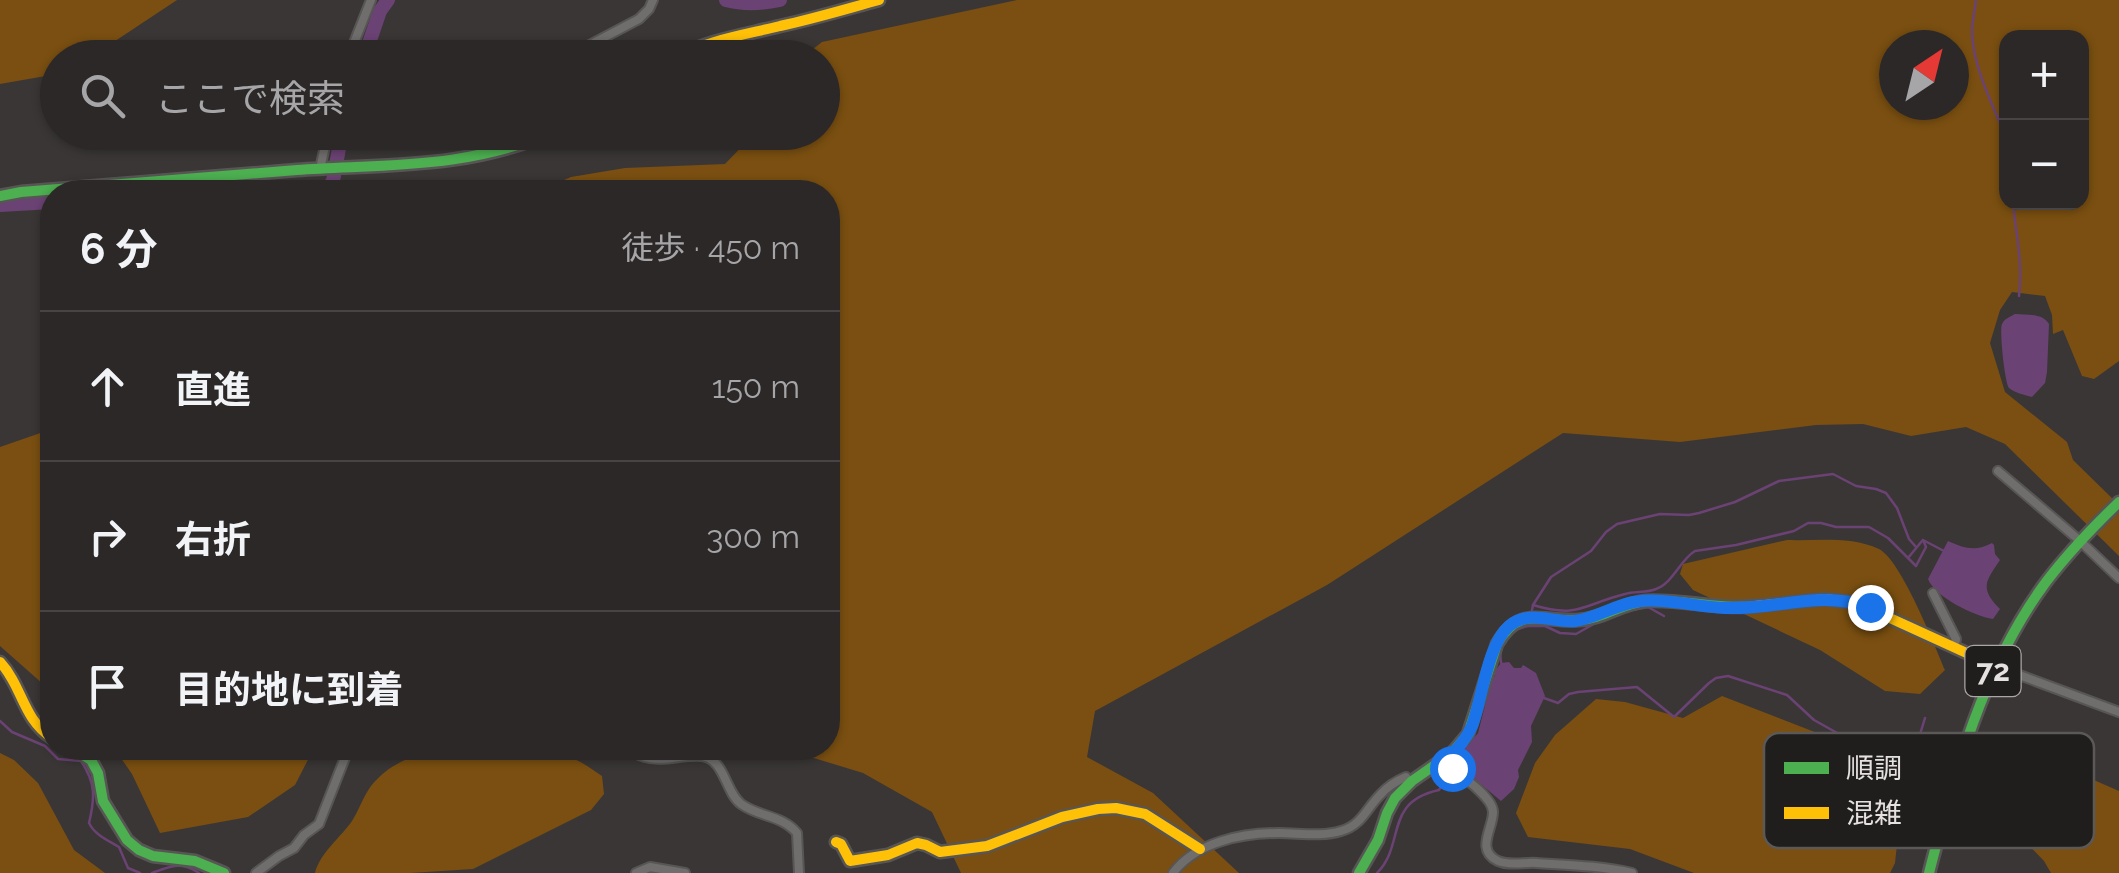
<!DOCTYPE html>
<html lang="ja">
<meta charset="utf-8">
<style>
body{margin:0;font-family:Raleway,"Noto Sans JP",sans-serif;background:#343030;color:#f1f3f6}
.controls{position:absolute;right:30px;top:30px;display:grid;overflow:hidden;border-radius:20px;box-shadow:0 2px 8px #0004}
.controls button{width:90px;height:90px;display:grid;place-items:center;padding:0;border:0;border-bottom:2px solid #484445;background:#2c2828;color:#f1f3f6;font:50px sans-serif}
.compass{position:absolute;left:1879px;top:30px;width:90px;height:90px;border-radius:50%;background:#2c2828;box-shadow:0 2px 8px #0004;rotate:35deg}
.stop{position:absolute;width:30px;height:30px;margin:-22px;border:8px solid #1a73e8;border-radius:50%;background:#fff}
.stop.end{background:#1a73e8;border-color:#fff;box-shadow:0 2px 10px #0008}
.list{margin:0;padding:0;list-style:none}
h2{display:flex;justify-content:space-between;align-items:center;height:130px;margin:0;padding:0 40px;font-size:42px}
h2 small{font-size:32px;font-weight:400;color:#a6a6a8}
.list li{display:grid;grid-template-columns:65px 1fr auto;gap:30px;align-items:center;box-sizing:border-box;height:150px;padding:0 40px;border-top:2px solid #484445}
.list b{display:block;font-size:38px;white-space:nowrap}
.list em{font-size:32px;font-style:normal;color:#a6a6a8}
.icon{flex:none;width:55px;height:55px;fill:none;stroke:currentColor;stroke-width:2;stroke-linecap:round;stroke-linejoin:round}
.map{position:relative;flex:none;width:2119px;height:873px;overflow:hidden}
.search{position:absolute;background:#2c2828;box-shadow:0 2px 8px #0004;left:40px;top:40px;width:800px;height:110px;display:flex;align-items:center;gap:25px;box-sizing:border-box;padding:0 35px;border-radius:55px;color:#a6a6a8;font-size:38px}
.panel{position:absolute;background:#2c2828;box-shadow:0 2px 8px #0004;left:40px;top:180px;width:800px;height:580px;border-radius:40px}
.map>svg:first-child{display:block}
.forest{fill:#7a4f11;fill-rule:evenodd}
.water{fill:#6b4274}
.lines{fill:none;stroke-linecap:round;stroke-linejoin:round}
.stream{stroke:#6b4274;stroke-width:2.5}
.river{stroke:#6b4274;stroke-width:14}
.street-casing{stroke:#585555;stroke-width:12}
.fast-casing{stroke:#585555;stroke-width:15}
.slow-casing{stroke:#585555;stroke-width:15}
.street{stroke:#706d6d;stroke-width:8}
.fast{stroke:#4caf50;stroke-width:10}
.slow{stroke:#ffc107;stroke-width:10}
.route{stroke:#1a73e8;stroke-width:12}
.labels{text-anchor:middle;stroke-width:9;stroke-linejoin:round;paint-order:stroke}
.shield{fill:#201d1d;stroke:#aaa6a6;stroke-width:2.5}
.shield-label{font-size:30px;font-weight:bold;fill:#e5e1e1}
.key{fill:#201d1d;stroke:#5b5858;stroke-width:2.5}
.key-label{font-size:28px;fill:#e5e1e1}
</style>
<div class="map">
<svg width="2119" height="873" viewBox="0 0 2119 873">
<rect width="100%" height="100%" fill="#3a3636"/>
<g class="forest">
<path d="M0,0H177L91,57L58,58L57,74L0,84Z"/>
<path d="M1017,0H2119V361L2094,379L2082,376L2063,330L2053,334L2052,315L2045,296L2012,292L2000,310L1990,343L2005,392L2067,442L2073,460L2119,505V556L2005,444L1966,427L1911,436L1863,424L1816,425L1680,442L1563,433L1327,585L1095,711L1087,757L1153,793L1239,873H961L932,812L863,773L781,748H828V192H536L571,177L625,168L725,164L755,133L822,132V58L803,57L822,42ZM2006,38H2082V202H2006ZM1894,45H1954V105H1894Z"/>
<path d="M52,429V692L0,646V447Z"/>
<path d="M1787,540C1817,541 1851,536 1879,549C1901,560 1934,644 1945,670L1920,694L1885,691L1820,650L1693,590L1680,574L1683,564Z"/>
<path d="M1722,696L1843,743L1887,769L1901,808L1895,863L1890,873H1694L1630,849L1528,837L1516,813L1535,763L1555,735L1596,699L1625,702L1683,718Z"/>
<path d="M114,748H314L295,785L248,817L160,833L132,774Z"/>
<path d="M448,748C483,748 542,747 574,759C584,763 593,770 602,776L604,794L591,810L473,869L410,873H315C320,853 340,838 352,821C359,810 363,797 371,786C391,761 417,754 448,748Z"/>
<path d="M0,753L14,760L38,783L74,850L105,873H0Z"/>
<path d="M2032,753L2119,791V873H2051L2044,861L2016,832L1995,782L2013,760Z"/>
</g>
<g class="water">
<path d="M2015,314C2027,315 2043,313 2049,324L2047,372L2045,383L2032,397C2025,395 2015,393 2009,388C2005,384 1999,330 2002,324C2005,318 2010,317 2015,314Z"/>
<path d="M1948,541C1963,548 1976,552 1992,543L1994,545L1995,554L2000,560C1986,581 1979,588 2000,609L1993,619C1974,616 1935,597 1928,579Z"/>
<path d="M1509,662L1514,668H1521L1523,665L1536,673L1545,696L1531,726L1532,742L1518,770L1519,777L1514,789L1501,801L1454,762L1478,733L1492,678L1495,676L1494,672L1501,663Z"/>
</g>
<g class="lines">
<g class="stream">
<path d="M1976,0C1975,10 1972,21 1972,32C1973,68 1993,105 2006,138"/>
<path d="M2013,202C2016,236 2023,262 2019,296"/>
<path d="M1908,558L1922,541"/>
<path d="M1533,605L1551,577L1591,551L1606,532L1617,524L1660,514L1689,515L1699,513L1735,502L1779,481L1833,474L1856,486L1876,489L1886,493L1897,508L1909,539L1916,547"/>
<path d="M1532,610L1533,605C1579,619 1584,604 1625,594C1634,591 1647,593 1656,589C1673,583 1680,560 1695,551L1736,545L1794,531L1808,523H1821L1836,527H1869L1888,538L1916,566L1926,547L1923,540L1944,551"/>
<path d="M1528,626H1545L1560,633L1576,634L1599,621L1626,611L1648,607L1664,616"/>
<path d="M1502,666C1496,646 1508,630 1528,626L1529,624"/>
<path d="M1544,698L1558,703L1569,694L1578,692L1637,687L1674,717L1709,683L1716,678L1728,676L1787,695L1814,720L1839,734L1859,741L1894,762L1910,767L1925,718"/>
<path d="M0,721L12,732L45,746L58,759L81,761C96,783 95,798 89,823C95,835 107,840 119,847L128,868L140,873"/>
<path d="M152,873C171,866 181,861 199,873"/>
<path d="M1377,873C1406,844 1383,802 1439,790L1450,773"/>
</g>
<g class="river">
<path d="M726,0C745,5 761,4 780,0"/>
<path d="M364,58L380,11L388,0"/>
<path d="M325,192L333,181L342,132"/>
<path d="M0,205L52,202"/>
</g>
<defs>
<g id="street">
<path d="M348,58L371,0"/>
<path d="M565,58L639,19L649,9L653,0"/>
<path d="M320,169L328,132"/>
<path d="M1998,471L2079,540L2119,578"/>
<path d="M1933,593L1956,639L1954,647"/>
<path d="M1995,666L2119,712"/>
<path d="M635,748L639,755C661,764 680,754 702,756C725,759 725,792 741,804C759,817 782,815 797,833L799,873"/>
<path d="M1444,762C1456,772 1493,796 1493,812C1493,829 1475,850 1498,861C1509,866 1525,862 1537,863C1568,865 1602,866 1632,873"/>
<path d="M256,873L279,856L294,848L304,835L319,824L346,755L354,748"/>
<path d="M636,873L650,867L685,873"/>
<path d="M1173,873C1196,842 1242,833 1279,833C1299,833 1322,837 1341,831C1362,825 1366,809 1380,795C1387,787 1396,781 1406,777L1411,783"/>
</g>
<g id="fast">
<path d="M0,196L21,192C113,184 205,177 297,170C388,164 467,169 553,132"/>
<path d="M72,748L91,760L98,773L103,801L127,840L139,850L153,856L195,861L224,873"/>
<path d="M1359,873L1378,840L1387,813L1395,798L1412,781L1452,753L1468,734L1497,644C1520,604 1542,623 1579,620C1603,619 1622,603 1646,601C1683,599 1718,610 1755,606"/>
<path d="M1929,873C1955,772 1983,667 2046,582C2068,553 2093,527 2119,502"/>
</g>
<g id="slow">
<path d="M675,58C708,40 744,35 780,26C813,19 846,9 879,0"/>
<path d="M1755,606L1825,599L1857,603L1995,666"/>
<path d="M0,662C23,687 22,718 52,738"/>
<path d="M836,842L841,844L850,861L888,855L917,843L926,845L940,852L987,846L1062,817L1098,809L1116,808L1145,814L1200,849"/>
</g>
</defs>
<use href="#street" class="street-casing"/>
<use href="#fast" class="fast-casing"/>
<use href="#slow" class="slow-casing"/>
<use href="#street" class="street"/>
<use href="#fast" class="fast"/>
<use href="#slow" class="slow"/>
</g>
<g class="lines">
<path class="route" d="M1452,768L1444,762C1455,752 1466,740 1472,726C1482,700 1487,645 1509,626C1529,609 1553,623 1575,621C1596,618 1613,606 1634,602C1664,597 1695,607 1725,608C1778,610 1817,590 1870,607"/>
</g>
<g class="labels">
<rect class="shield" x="1965.5" y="646" width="55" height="50" rx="8"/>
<g class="shield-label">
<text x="1993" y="681">72</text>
</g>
</g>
<rect x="1764" y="733" width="330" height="115" rx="15" class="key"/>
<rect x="1784" y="762" width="45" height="12" fill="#4caf50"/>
<rect x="1784" y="807" width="45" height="12" fill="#ffc107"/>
<g class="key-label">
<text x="1846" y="778">順調</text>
<text x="1846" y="823">混雑</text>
</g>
</svg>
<div class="controls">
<button>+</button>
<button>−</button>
</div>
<svg class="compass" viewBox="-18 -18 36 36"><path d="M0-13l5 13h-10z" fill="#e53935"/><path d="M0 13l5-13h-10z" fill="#a6a6a8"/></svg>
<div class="stop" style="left:1452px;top:768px"></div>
<div class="stop end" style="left:1870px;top:607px"></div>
<div class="search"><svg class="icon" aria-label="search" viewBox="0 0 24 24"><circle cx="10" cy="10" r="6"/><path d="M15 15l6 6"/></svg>ここで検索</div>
<section class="panel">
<h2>6 分<small>徒歩 · 450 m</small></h2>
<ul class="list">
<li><svg class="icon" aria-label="ahead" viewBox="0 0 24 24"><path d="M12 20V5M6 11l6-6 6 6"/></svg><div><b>直進</b></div><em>150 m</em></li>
<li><svg class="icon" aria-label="right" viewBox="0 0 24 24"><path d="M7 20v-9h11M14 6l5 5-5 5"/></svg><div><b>右折</b></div><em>300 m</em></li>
<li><svg class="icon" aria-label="arrive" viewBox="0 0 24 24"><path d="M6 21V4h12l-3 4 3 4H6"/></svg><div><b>目的地に到着</b></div></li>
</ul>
</section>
</div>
